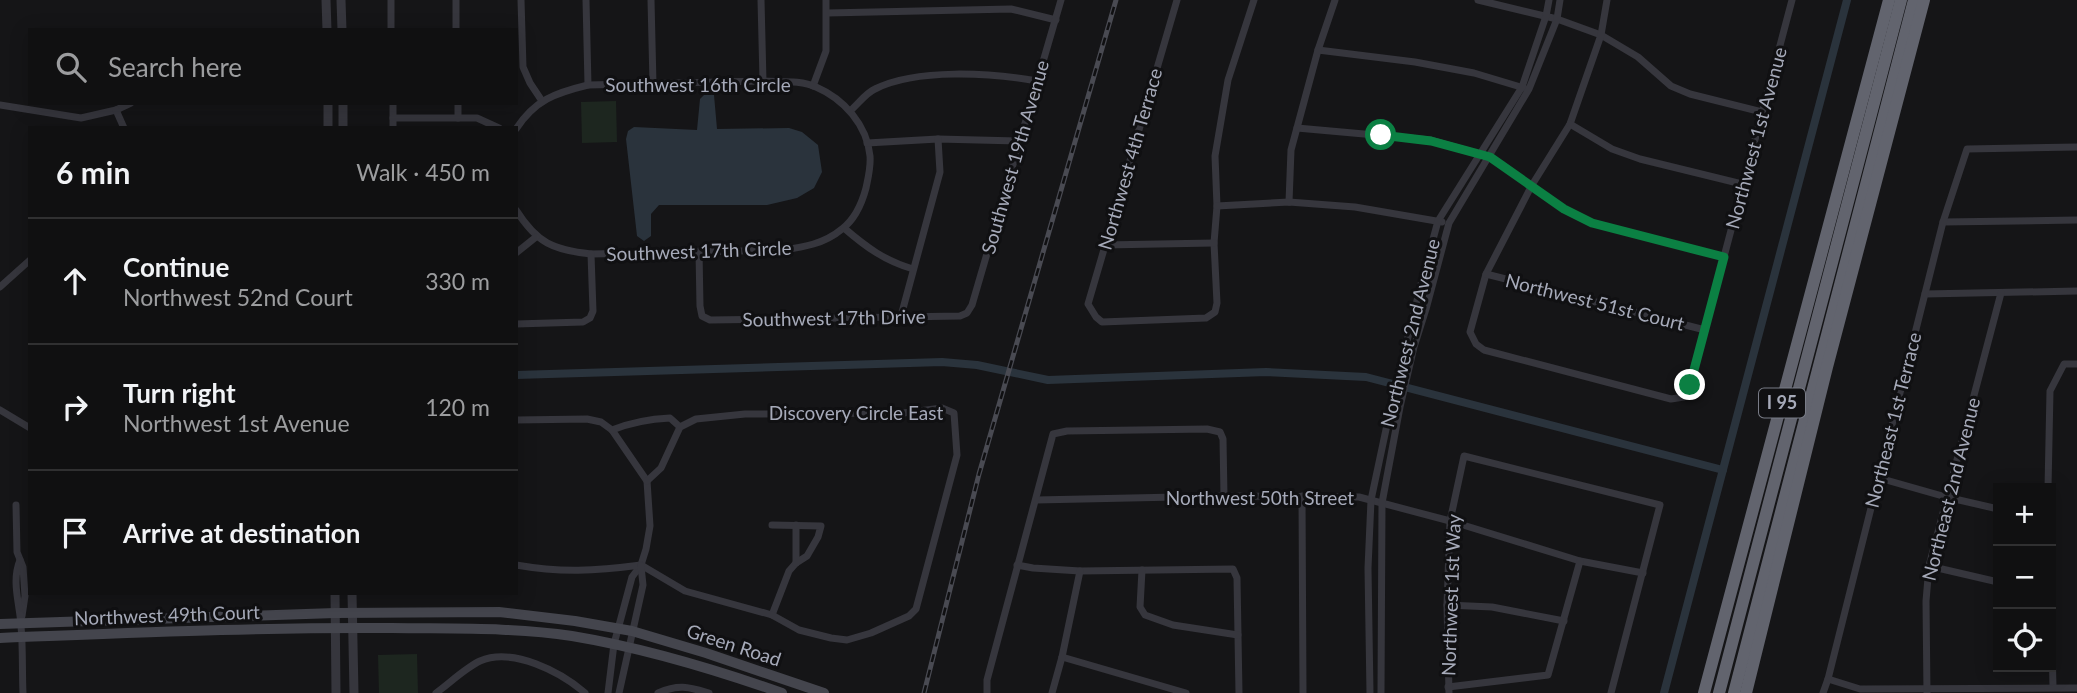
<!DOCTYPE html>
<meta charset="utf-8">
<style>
body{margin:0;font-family:Lato,sans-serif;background:#1e1e1f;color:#f1f3f6}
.controls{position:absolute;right:21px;bottom:21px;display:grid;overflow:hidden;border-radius:0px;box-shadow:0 4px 18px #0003}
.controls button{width:63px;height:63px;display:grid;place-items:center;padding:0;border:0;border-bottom:2px solid #303031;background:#101011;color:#f1f3f6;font:35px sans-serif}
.stop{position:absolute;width:21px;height:21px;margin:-16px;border:5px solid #0b8043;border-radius:50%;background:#fff}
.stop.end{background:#0b8043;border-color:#fff;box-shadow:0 2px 7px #0008}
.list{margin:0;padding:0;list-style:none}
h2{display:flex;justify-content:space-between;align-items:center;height:91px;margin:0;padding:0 28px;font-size:30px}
h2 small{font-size:23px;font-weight:400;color:#9c9d9f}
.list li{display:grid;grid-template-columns:46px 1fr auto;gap:21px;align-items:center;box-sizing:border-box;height:126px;padding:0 28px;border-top:2px solid #303031}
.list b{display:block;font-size:26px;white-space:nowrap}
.list p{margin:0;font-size:23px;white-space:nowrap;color:#9c9d9f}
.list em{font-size:23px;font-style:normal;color:#9c9d9f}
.icon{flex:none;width:38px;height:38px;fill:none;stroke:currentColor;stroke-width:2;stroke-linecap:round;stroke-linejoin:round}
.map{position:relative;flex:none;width:2077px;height:693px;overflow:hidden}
.search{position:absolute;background:#101011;box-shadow:0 4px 18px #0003;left:28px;top:28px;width:490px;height:77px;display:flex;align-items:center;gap:18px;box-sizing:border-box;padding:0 24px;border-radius:0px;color:#9c9d9f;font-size:26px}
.panel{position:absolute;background:#101011;box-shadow:0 4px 18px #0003;left:28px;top:126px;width:490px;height:469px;border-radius:0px}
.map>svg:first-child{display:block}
.green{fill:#1d261f}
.water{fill:#2a333c}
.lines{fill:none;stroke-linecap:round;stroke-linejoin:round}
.canal{stroke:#2a333c;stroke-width:8}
.minor{stroke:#36363d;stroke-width:7}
.tertiary{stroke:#36363d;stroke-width:9}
.secondary{stroke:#44454d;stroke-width:10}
.motorway{stroke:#62646e;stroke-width:12}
.rail-casing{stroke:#494a52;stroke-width:5}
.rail{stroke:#101012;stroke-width:2.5;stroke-dasharray:8;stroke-linecap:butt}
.route{stroke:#0b8043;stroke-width:9}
.labels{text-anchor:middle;stroke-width:6;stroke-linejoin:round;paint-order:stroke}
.shield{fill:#101012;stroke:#797c87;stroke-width:2}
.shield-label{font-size:18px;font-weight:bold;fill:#a6aab9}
.street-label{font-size:19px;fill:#a6aab9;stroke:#101012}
</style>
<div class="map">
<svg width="2077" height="693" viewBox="0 0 2077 693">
<rect width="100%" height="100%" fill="#151517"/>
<g class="green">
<path d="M616,101L617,142L582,143L581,102Z"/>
<path d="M417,654L418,693H379L378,655Z"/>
</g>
<path class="water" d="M704,95H714L717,129L789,128L802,132L818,145L822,172L814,188L797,198L767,205H659L651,214V236L644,241L637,236L626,139L628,131L634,127L697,130L700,99Z"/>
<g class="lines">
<g class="canal">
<path d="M516,375L942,362L977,365L1048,380L1266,372L1366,377L1723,470"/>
<path d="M1664,693L1847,0"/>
</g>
<g class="minor">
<path d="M391,0V30"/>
<path d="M456,0V30"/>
<path d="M521,0L523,67L530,83L542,101"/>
<path d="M586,0L588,85"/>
<path d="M651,0L653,84"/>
<path d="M761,0L763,81"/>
<path d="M1177,0L1088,304L1096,317L1102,322L1206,318L1215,312L1217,303L1214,243L1217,206L1215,156L1228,80L1254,0"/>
<path d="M1478,0L1557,19L1601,35L1638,57L1671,86L1690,94L1762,112"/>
<path d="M1607,0L1601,35L1570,124L1532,185L1486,274L1470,332L1476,344L1484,350L1671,399L1684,397L1690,385L1792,0"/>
<path d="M827,13L1011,9L1056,20"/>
<path d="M1318,50L1415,62L1474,73L1524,88"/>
<path d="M813,86L826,51V0"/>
<path d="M393,103V128"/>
<path d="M458,103V118"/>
<path d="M0,105L81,118L116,110L131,103"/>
<path d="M116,110L124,128"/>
<path d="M851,110C859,103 866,93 875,89C917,68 991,73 1037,81"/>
<path d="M393,118H477L499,128"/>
<path d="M1570,124L1612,149L1640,159L1742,184"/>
<path d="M1297,128L1431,140L1490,157L1564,209L1592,223L1724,257"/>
<path d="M516,129C535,100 555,93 588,85L763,81C780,82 801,80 816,87C844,99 867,125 870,156C871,167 868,178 866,188C862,203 854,220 842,229C824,244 804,247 782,250L591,254C553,250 537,243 516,210"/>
<path d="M867,143L938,139L1020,141"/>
<path d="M1289,202L1291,150L1318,50L1335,0"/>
<path d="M1217,206L1289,202L1355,207L1442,222"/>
<path d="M1943,222L2077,220"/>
<path d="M844,228C866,247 885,261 913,269"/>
<path d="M1104,245L1214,243"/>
<path d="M699,251L700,306L702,316L710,320L960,316L967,313L972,305L1061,0"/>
<path d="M516,253L536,237"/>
<path d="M1486,274L1705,330"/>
<path d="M0,287L30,260"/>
<path d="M1925,294L2077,291"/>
<path d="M901,316L940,172L938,139"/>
<path d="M516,324L583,322L590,318L593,311L591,254"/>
<path d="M0,410L30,428"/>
<path d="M516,420L587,419L601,422L612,430L647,481L650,526L646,549L641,565L632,577L614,644L608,693"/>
<path d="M612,430C632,422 649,419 670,418L680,427"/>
<path d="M1879,478L1946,497L1998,509"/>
<path d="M2048,488L2050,391L2064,364H2077"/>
<path d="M1302,496L1303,693"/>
<path d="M1036,500L1224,496L1359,497L1450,521L1580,561L1643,573"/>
<path d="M16,505L17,552L23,567L25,596L22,616"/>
<path d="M772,525L821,526L818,537L807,556L796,563L789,571L772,615"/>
<path d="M796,525V563"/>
<path d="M20,560C11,582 20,604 21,626C23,648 22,671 23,693"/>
<path d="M516,565C562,573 595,571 641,565"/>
<path d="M641,565L685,591L772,615L799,630L831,638L847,640L871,633L909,616L916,609L957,455L954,413L942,408L903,413L745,414L696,419L680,427L661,468L647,481"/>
<path d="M1017,565L1033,568L1080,571L1233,569L1237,578L1239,693"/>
<path d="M1929,566L1998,582"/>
<path d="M1142,570L1140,607L1145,615L1173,625L1238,635"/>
<path d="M2051,603L2053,687"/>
<path d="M1447,605L1492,607L1564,621"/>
<path d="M1062,657L1186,693"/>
<path d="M1828,679L1860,689L2077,688"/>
<path d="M1448,687L1548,675L1580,561"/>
<path d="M436,693C450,683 465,668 480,661C513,647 561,672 585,693"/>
<path d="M619,693L643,585L641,566"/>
<path d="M658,693C679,684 688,687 709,693"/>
<path d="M987,693V680L1053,434L1067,431L1207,429L1220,432L1223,439L1224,496"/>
<path d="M1052,693L1062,657L1080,571"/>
<path d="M1370,693L1368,568L1371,500L1391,406L1423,276L1438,221L1522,87L1546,16L1549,0"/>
<path d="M1381,693L1382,503L1400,407L1414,347L1426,309L1449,223L1529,89L1557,19L1560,0"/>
<path d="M1449,693L1447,605L1450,521L1464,456L1660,505L1611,693"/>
<path d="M1823,693L1828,679L1943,222L1967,149L2077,147"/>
<path d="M1927,693L1926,601L1929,566L2001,293"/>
</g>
<g class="tertiary">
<path d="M326,0L327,30"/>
<path d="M341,0L342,30"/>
<path d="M328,103V128"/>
<path d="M343,103V128"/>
<path d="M335,593L336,693"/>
<path d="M352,593L354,693"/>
</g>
<g class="secondary">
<path d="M0,624L335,613L499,612L575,621L632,631L706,653L824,693"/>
<path d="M0,638C131,633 262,627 392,628C453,629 513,627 572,636C644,648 714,669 782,693"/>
</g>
<g class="motorway">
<path d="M1704,693L1889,0"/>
<path d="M1719,693L1901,0"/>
<path d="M1734,693L1914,0"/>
<path d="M1746,693L1827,367L1924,0"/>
</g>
<defs>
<path id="rail" d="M924,693L979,474L1116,0"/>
</defs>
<use href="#rail" class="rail-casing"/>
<use href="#rail" class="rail"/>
</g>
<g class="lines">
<path class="route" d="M1381,135L1431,141L1490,157L1564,209L1592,223L1724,257L1690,385"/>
</g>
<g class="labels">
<rect class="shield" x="1759" y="388.5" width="46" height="29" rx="5"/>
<g class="shield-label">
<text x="1782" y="409">I 95</text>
</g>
<g class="street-label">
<text x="698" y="92">Southwest 16th Circle</text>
<text transform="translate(1756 138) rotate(-75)" y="7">Northwest 1st Avenue</text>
<text transform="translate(1015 157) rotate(-74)" y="7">Southwest 19th Avenue</text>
<text transform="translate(1130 159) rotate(-74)" y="7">Northwest 4th Terrace</text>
<text transform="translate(699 251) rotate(-2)" y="7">Southwest 17th Circle</text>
<text transform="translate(1595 302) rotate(14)" y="7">Northwest 51st Court</text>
<text transform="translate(834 318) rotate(-1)" y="7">Southwest 17th Drive</text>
<text transform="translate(1410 333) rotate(-76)" y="7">Northwest 2nd Avenue</text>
<text x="856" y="420">Discovery Circle East</text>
<text transform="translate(1893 420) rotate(-76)" y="7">Northeast 1st Terrace</text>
<text transform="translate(1951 489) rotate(-76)" y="7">Northeast 2nd Avenue</text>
<text x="1260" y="505">Northwest 50th Street</text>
<text transform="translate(1451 595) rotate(-88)" y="7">Northwest 1st Way</text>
<text transform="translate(167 615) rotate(-2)" y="7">Northwest 49th Court</text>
<text transform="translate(734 645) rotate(18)" y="7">Green Road</text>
</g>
</g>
</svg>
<div class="controls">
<button>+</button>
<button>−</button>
<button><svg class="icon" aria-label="locate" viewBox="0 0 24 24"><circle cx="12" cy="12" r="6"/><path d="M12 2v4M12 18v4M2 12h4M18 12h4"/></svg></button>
</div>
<div class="stop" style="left:1381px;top:135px"></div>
<div class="stop end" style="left:1690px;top:385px"></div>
<div class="search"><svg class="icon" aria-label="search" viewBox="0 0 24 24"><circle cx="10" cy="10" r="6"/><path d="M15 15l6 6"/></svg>Search here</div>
<section class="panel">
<h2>6 min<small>Walk · 450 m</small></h2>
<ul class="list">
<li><svg class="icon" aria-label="ahead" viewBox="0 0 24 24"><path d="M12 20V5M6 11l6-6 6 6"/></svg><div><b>Continue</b><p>Northwest 52nd Court</p></div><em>330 m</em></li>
<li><svg class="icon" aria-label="right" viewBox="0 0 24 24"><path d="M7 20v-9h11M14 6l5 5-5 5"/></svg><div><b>Turn right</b><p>Northwest 1st Avenue</p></div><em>120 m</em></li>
<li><svg class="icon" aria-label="arrive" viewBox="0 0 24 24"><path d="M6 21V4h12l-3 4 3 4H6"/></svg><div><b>Arrive at destination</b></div></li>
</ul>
</section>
</div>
